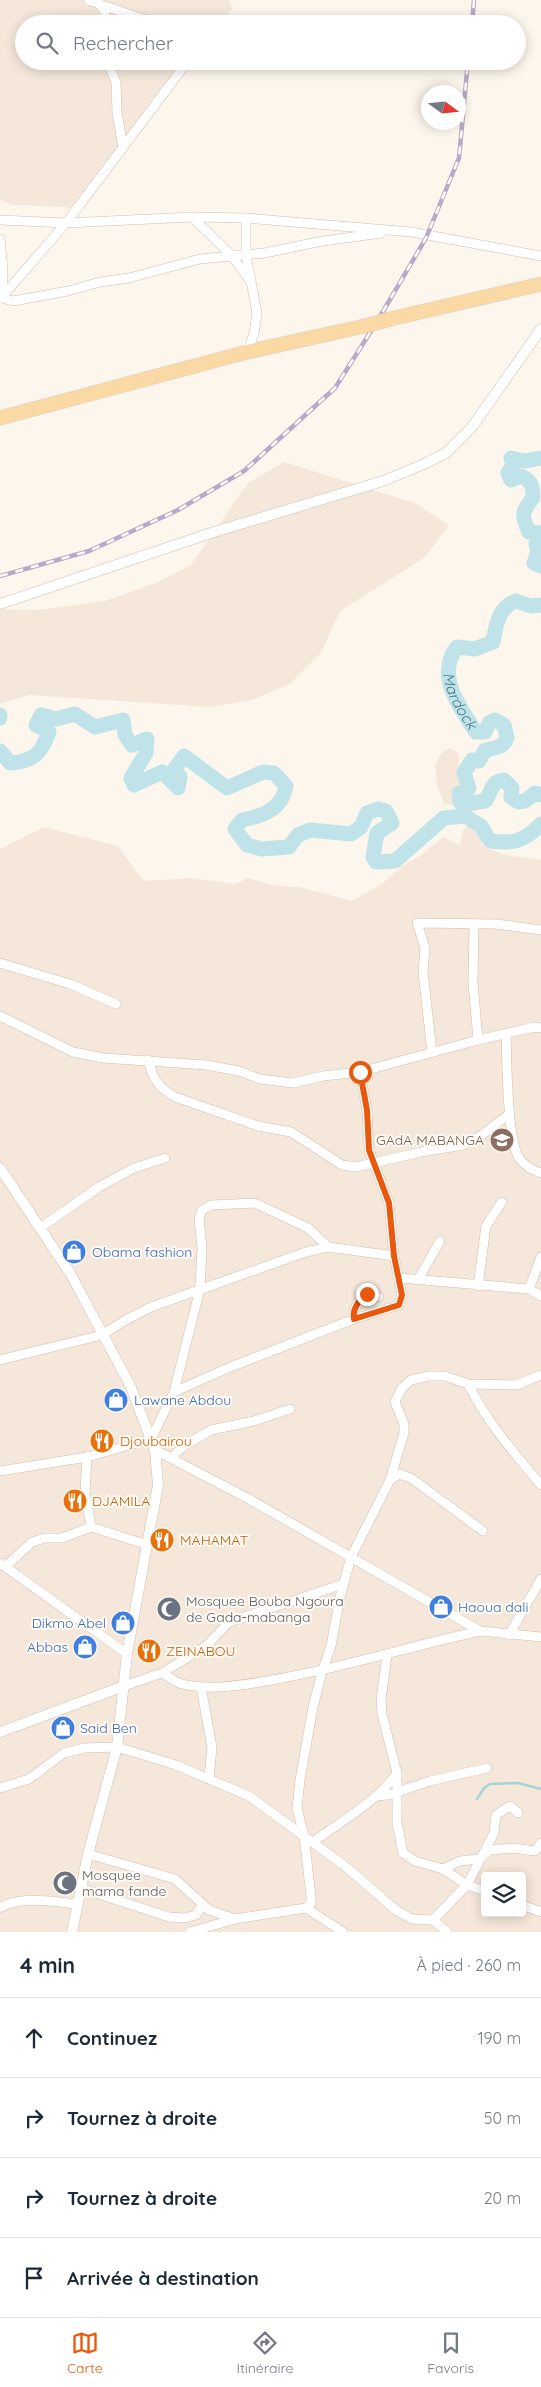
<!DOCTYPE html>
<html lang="fr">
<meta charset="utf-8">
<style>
body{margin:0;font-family:Quicksand,sans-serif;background:#f2f2f3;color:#1f2937}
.controls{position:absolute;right:15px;bottom:15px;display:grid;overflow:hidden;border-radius:5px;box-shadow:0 2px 12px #0003}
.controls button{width:45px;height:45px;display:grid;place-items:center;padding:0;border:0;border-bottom:1px solid #e0e1e3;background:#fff;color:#1f2937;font:25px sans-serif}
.compass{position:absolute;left:421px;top:85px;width:45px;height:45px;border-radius:50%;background:#fff;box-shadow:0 2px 12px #0003;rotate:105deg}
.stop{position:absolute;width:15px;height:15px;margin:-11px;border:4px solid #ea580c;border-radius:50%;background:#fff}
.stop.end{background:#ea580c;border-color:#fff;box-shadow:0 1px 5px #0008}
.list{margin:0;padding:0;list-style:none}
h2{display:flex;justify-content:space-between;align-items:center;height:65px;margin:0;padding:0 20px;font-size:21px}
h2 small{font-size:16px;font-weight:400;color:#747a83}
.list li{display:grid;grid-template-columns:32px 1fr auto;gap:15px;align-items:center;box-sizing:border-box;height:80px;padding:0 20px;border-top:1px solid #e0e1e3}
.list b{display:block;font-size:19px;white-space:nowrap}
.list em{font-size:16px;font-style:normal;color:#747a83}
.icon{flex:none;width:28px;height:28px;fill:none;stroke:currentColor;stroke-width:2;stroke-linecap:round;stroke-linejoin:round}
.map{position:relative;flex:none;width:541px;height:1932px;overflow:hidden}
.search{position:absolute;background:#fff;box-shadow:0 2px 12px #0003;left:15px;right:15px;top:15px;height:55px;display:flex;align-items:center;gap:12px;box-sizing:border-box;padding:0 18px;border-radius:28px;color:#747a83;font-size:19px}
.sheet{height:385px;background:#fff}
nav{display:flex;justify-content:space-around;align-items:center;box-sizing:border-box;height:70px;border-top:1px solid #e0e1e3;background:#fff;font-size:14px;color:#747a83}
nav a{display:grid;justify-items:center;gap:2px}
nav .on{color:#ea580c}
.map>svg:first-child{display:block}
.residential{fill:#f5e8da;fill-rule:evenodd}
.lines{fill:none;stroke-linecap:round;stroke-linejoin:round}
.stream{stroke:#a5d3da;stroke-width:2.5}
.river{stroke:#bfe3e8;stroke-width:15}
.minor-casing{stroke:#d1beb0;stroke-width:10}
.tertiary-casing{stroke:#d1beb0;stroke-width:11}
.primary-casing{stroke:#dad1cd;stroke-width:15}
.minor{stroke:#fff;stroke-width:9}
.tertiary{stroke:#fff;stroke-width:10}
.primary{stroke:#fbd9a5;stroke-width:14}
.rail-casing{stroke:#b9a8c9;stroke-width:4.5}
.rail{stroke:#fffaf3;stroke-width:2.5;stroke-dasharray:8;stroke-linecap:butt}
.primary-bridge-casing{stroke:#dad1cd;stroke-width:15;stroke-linecap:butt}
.primary-bridge{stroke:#fbd9a5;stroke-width:14}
.route{stroke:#ea580c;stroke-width:6}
.labels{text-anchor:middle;stroke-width:4;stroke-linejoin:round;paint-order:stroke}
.education-label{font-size:14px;fill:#785e54;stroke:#fffaf3;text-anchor:end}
.shop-label{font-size:14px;fill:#366cbe;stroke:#fffaf3;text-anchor:start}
.food-label{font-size:14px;fill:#c56008;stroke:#fffaf3;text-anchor:start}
.worship-label{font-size:14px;fill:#5b616d;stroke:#fffaf3;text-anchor:start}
.water-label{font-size:15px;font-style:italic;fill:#437c86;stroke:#fffaf3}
</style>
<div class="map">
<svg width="541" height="1932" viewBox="0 0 541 1932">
<rect width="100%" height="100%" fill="#fdf6ec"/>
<g class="residential">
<path d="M0,0H230L232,9L221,24H24V61H194L84,208L11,205L0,199Z"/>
<path d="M284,462L415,503L449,525L424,558L340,611L321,653L290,684L251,700L210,707L29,695L0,704V609L37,610L105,601L153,584L190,566L248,483Z"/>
<path d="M448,748L458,752L461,777L455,806L444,804L437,785L435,764L440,755Z"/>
<path d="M473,818L489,826L481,845L504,855L541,860V1932H0V849L44,827L118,846L143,881L191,878L235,884L248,878L277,886L299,887L352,901L383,883L402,866L421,855L443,837L460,846L463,831ZM485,1876H522V1913H485Z"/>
</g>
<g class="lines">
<path class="stream" d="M477,1799L484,1788L490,1784L518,1783L541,1789"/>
<g class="river">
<path d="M541,458L525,461L511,458L513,465L508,473L511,480L521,476C531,480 533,486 533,497C523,512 520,513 529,532L541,533"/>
<path d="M541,539L536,544L538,551L534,563L541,566"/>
<path id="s1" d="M541,605L531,606L516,601C498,607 496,626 493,642L475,649L457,647C435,675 460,708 476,732H485L489,723L495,720L504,725L507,737C504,748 495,748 485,750L479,761L472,760L464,773L469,788L465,793H459L460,802L467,804L485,801C492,793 490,781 504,780L512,788L511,797L518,802L525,801L535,793L541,795"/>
<path d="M0,715V718"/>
<path d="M0,751L10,763C34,761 41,754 49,732L36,725L41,715L56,719L75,714L95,727L123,720L125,735L132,745L147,739L146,753L131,778L134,785L162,772L178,788L180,777L174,770L184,756L227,788L263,772L274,773L286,786C282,810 262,816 242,820L235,829L247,845L262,849L289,847L298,835L310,830L351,834L361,827L367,813L378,809L386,811L392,823L377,833L373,857L376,862L395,861L444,818L465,816L481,826L490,841C513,844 525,841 541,824"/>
</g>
<defs>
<g id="minor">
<path d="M88,0L157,24"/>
<path d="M100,5L105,11L104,24"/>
<path d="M107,61L116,82L117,112L123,148"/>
<path d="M192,217L231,255L249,279"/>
<path d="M246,218V255L257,313L254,334L247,352"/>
<path d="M0,220L66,223L192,217L246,218L411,232L541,256"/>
<path d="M0,239L3,270L2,298L13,301L68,291L100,282L129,278L200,259L265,253L317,242L381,233"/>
<path d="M1,298L66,223L188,61"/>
<path d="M474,925L473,983L478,1040"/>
<path d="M0,963L70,984L116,1004"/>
<path d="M0,1016L73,1052L103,1058L206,1065L239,1071L260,1079L293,1083L323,1076L360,1072L478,1040L534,1027L541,1028"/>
<path d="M506,1035C507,1059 507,1140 519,1158C524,1165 533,1171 541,1173"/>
<path d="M432,1052L423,972L425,948L417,923L496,924L541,930"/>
<path d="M148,1060C153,1078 158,1088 175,1097L258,1126L291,1132L342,1165L356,1167L421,1152L463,1145L482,1135L509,1114"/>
<path d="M40,1228L99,1187L134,1168L165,1158"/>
<path d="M328,1247L308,1228L255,1203L211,1205L202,1210L199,1219L202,1248L200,1289L174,1392L228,1368L354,1319L399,1305L402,1295L394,1256L389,1203L369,1150L367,1110L360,1072"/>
<path d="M400,1278L529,1289L541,1296"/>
<path d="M419,1278L440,1241"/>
<path d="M478,1286L486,1226L502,1202"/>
<path d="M529,1289L541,1257"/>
<path d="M354,1319C352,1310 359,1299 367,1294L379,1297"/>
<path d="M0,1360L102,1335L124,1321L151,1307L306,1252L328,1247L394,1256"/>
<path d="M468,1384C487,1422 514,1453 541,1485"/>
<path d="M155,1450L249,1499L480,1631L541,1637"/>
<path d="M87,1457L85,1491L91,1527L148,1545"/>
<path d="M172,1457L185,1445L211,1430L254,1421L290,1409"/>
<path d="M0,1471L87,1457L151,1439L174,1392"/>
<path d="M390,1480L399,1474L411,1478L483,1531"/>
<path d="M0,1563L127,1654"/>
<path d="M5,1567L32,1542L45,1538H62L91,1527"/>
<path d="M509,1635L541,1579"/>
<path d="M387,1655L381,1700L382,1714L397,1773V1823L403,1853L415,1861L443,1869L467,1885L494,1833L496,1815L510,1806L518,1813"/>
<path d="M162,1673C168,1676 175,1682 182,1684C211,1691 243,1685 272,1680C343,1668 410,1646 480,1631"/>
<path d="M124,1686L162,1673L206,1646L229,1622L343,1584"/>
<path d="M201,1687L212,1747L209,1779"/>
<path d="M0,1788L29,1779L64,1753L85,1748L117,1747L176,1765L249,1796L345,1866L397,1911L412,1919L433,1920L467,1885L485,1891"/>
<path d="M375,1796L388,1795L430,1781L487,1768"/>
<path d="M313,1842C341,1821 377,1802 397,1773"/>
<path d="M88,1854L175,1879L209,1910L235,1919L306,1908L311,1903V1896L304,1836L297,1808L300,1780L313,1707L322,1672L331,1646L340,1597L351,1557L390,1480L404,1433V1424L395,1402L402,1388L411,1380L429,1376H445L468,1384L517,1385L541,1375"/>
<path d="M443,1869L460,1861L479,1859L490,1850L514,1848L535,1851L541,1843"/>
<path d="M80,1888L169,1917L184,1918L196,1915L203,1904"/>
<path d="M522,1905L541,1912"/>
<path d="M0,1908C21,1895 53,1902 77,1904"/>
<path d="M306,1908L343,1932"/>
<path d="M433,1920L447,1932"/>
<path d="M190,1932L235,1919"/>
</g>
<g id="tertiary">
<path d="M0,604L214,532L383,481L424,464L446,453L472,427L541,329"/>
<path d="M0,1168L70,1273L130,1385L155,1450L158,1485L127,1654L117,1747L88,1854L72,1932"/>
<path d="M0,1732L124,1686"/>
</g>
<g id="primary">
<path d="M390,319L541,284"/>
<path d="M0,418L247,352L369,325"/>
</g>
</defs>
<use href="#minor" class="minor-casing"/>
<use href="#tertiary" class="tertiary-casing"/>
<use href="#primary" class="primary-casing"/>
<use href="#minor" class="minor"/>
<use href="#tertiary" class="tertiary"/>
<use href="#primary" class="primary"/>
<defs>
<g id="rail">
<path d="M472,24L474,0"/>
<path d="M0,576L89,551L178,510L244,471L335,388L378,320L426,238L459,158L468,61"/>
</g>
</defs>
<use href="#rail" class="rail-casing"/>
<use href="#rail" class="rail"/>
<defs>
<path id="primary-bridge" d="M369,325L390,319"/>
</defs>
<use href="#primary-bridge" class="primary-bridge-casing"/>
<use href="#primary-bridge" class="primary-bridge"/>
</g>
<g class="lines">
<path class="route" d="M360,1072L367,1110L369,1150L389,1203L394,1256L402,1295L399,1305L354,1319C352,1310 359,1299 367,1294"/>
</g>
<defs>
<symbol id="school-disc" viewBox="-11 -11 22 22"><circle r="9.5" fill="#8d6e63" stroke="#fffaf3"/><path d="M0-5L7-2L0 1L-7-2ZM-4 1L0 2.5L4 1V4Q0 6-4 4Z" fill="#fff"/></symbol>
<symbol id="shop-disc" viewBox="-11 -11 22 22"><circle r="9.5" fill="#3f7fe0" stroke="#fffaf3"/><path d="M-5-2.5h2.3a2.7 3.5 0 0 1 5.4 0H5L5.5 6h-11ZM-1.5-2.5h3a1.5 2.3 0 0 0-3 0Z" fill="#fff"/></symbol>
<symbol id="restaurant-disc" viewBox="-11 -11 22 22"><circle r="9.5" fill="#e8710a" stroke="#fffaf3"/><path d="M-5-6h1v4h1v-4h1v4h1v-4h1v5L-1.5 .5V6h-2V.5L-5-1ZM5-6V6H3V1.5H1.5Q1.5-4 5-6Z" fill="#fff"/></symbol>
<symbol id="mosque-disc" viewBox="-11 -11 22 22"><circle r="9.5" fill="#6b7280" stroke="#fffaf3"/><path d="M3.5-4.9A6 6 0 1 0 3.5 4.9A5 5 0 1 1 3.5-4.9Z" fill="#fff"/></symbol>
</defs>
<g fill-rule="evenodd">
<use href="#school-disc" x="488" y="1126" width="28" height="28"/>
<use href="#shop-disc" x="60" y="1238" width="28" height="28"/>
<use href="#shop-disc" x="102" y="1386" width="28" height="28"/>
<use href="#restaurant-disc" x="88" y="1427" width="28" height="28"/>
<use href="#restaurant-disc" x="61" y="1487" width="28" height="28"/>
<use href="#restaurant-disc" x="148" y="1526" width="28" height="28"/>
<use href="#shop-disc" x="427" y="1593" width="28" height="28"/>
<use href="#mosque-disc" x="155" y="1595" width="28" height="28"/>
<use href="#shop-disc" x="109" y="1609" width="28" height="28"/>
<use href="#shop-disc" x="71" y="1633" width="28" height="28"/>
<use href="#restaurant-disc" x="135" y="1637" width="28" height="28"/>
<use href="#shop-disc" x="49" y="1714" width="28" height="28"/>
<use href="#mosque-disc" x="51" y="1869" width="28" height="28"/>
</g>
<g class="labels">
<g class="education-label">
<text x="484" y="1145">GAdA MABANGA</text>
</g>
<g class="shop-label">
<text x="92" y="1257">Obama fashion</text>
<text x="134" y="1405">Lawane Abdou</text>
<text x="458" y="1612">Haoua dali</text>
<text x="106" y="1628" text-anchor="end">Dikmo Abel</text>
<text x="68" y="1652" text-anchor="end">Abbas</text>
<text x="80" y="1733">Said Ben</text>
</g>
<g class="food-label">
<text x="120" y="1446">Djoubairou</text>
<text x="92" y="1506">DJAMILA</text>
<text x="180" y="1545">MAHAMAT</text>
<text x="166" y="1656">ZEINABOU</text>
</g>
<g class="worship-label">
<text x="186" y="1606">Mosquee Bouba Ngoura<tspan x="186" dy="16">de Gada-mabanga</tspan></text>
<text x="82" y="1880">Mosquee<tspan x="82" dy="16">mama fande</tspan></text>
</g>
<g class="water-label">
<text dy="5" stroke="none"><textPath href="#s1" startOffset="171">Mardock</textPath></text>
</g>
</g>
</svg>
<div class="controls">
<button><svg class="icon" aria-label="layers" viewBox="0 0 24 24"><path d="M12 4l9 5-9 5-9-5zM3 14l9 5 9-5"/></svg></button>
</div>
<svg class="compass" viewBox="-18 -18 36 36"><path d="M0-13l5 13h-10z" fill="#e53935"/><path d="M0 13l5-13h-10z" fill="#747a83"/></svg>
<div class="stop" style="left:360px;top:1072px"></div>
<div class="stop end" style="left:367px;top:1294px"></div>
<div class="search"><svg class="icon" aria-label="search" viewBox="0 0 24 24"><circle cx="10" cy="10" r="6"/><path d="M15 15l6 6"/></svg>Rechercher</div>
</div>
<section class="sheet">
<h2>4 min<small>À pied · 260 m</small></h2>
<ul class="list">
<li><svg class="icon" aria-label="ahead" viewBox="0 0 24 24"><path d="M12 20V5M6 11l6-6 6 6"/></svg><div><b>Continuez</b></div><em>190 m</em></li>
<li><svg class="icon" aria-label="right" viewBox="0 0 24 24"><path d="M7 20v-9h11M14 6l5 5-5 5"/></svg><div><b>Tournez à droite</b></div><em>50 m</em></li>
<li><svg class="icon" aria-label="right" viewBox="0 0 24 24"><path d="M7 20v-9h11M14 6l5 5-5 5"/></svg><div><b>Tournez à droite</b></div><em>20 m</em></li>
<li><svg class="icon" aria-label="arrive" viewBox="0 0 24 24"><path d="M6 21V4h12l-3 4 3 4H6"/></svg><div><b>Arrivée à destination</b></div></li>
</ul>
</section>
<nav>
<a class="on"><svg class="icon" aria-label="map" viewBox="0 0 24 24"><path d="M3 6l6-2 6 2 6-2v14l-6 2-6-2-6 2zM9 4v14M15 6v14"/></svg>Carte</a>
<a><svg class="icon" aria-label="directions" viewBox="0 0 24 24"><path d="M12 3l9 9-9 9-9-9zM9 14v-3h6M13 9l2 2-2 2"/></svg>Itinéraire</a>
<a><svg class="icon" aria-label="saved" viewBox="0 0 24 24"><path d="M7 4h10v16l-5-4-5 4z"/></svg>Favoris</a>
</nav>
